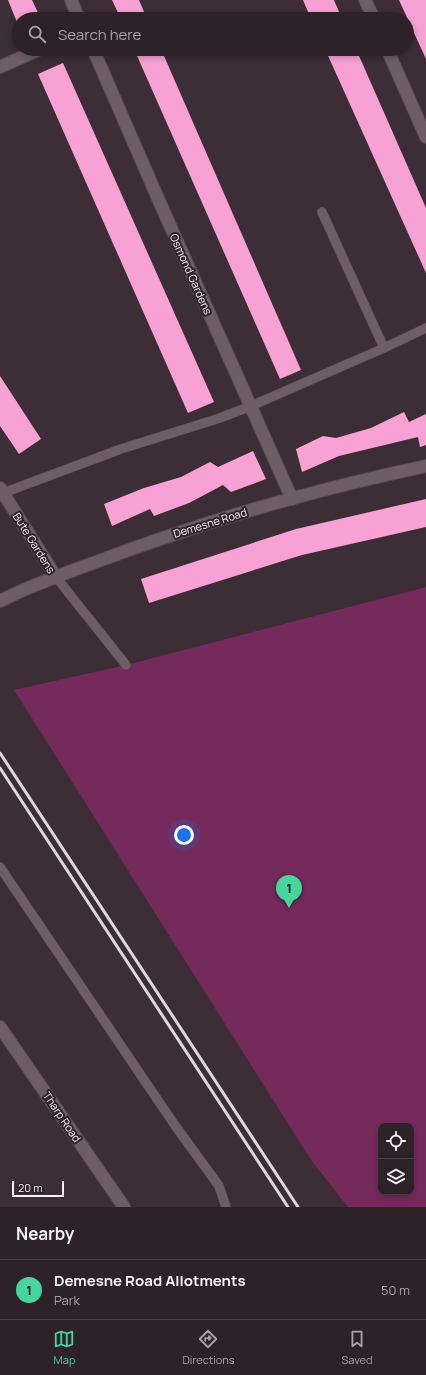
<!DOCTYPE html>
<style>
body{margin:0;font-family:Manrope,sans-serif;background:#352a30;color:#f1f3f6}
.controls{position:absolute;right:12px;bottom:12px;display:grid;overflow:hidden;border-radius:8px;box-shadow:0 2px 6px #0003}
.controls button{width:36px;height:36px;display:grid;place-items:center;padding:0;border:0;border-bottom:1px solid #483f45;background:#2d2228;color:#f1f3f6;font:20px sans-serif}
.scale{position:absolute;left:12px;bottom:10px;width:52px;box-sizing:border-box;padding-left:4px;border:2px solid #fbf1f6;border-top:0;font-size:11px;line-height:14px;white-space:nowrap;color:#fbf1f6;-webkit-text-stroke:3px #32232c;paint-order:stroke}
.you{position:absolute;left:184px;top:835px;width:14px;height:14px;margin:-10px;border:3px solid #fff;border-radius:50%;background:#1a73e8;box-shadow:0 0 0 6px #1a73e833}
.badge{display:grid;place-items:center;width:26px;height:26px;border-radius:50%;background:#47d49e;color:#111;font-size:13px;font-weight:700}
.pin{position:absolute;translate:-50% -33px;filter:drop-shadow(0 1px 2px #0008)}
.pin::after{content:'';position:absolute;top:21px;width:14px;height:12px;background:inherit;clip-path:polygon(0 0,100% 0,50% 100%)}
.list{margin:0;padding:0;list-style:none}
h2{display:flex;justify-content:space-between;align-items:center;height:52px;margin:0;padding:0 16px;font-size:17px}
h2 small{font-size:13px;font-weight:400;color:#a7a4a8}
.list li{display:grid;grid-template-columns:26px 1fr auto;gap:12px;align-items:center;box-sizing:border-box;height:60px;padding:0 16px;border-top:1px solid #483f45}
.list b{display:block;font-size:15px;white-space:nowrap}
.list p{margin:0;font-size:13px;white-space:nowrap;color:#a7a4a8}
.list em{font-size:13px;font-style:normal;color:#a7a4a8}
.icon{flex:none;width:22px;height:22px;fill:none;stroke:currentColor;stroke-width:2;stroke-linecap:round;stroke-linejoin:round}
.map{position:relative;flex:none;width:426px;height:1207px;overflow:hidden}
.search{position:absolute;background:#2d2228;box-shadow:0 2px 6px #0003;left:12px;right:12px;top:12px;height:44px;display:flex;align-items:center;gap:10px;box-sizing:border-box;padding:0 14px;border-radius:22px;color:#a7a4a8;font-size:15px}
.sheet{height:112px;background:#2d2228}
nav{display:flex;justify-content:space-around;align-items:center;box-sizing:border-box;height:56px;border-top:1px solid #483f45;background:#2d2228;font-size:11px;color:#a7a4a8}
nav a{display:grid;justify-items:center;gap:2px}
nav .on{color:#47d49e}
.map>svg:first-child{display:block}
.green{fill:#742a5b;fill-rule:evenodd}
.building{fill:#f7a1d4}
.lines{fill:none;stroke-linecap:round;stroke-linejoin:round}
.lane-casing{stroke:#574a51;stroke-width:10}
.street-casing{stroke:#574a51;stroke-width:14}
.lane{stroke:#6e5d66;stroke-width:9}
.street{stroke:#6e5d66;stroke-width:12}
.rail{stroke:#e0d6db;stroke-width:3}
.labels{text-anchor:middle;stroke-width:4;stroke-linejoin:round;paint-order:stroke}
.street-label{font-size:11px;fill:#fbf1f6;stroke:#32232c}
</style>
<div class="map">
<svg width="426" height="1207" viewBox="0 0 426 1207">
<rect width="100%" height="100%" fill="#3c2d36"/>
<path class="green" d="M426,587V1207H348L311,1160L14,690L126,665ZM381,1126H411V1192H381Z"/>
<g class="building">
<path d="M8,0H32L41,19H19V27Z"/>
<path d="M112,0H139L147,19H121Z"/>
<path d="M303,0H334L342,19H311Z"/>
<path d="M399,0H426V59Z"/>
<path d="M134,49H161L301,370L280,379Z"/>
<path d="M325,49H356L426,208V273Z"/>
<path d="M63,63L214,402L188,413L38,74Z"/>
<path d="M0,376L41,439L19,454L0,426Z"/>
<path d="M404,412L409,422L426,414V445L420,447L418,437L339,456L302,472L296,449L323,436L336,438L371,428Z"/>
<path d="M253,451L266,479L231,492L223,485L189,503L154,516L150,509L112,526L104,504L144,488L181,477L210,462L218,467Z"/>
<path d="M426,499V527L302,555L149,603L141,579L296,529Z"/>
</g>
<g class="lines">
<defs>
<g id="lane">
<path d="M322,212L384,348"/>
<path d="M3,493L121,449L220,418L251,406L384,348L426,328"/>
<path d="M56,577L126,665"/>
<path d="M0,867L174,1124L219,1186L226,1207"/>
</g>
<g id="street">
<path d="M71,0L79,19"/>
<path d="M365,0L374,19"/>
<path d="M93,49L160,203L292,499"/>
<path d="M387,49L426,137"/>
<path d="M0,67L40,49"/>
<path d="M0,488L56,577"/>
<path d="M0,601C33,584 69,572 104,559C209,520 316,489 426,466"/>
<path d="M0,1027L124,1207"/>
</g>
</defs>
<use href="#lane" class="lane-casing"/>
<use href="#street" class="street-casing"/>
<use href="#lane" class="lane"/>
<use href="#street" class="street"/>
<g class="rail">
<path d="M0,753L298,1207"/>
<path d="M0,768L288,1207"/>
</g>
</g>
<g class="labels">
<g class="street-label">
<text transform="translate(191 274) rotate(66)" y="4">Osmond Gardens</text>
<text transform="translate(210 523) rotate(-17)" y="4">Demesne Road</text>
<text transform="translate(34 543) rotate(58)" y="4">Bute Gardens</text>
<text transform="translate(62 1117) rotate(56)" y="4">Tharp Road</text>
</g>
</g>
</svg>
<div class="controls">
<button><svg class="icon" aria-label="locate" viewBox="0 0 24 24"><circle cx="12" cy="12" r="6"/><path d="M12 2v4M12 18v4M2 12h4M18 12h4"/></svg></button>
<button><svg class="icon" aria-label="layers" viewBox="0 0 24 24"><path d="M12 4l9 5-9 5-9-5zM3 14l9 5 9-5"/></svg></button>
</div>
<div class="scale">20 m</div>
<div class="you"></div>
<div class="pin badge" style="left:289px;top:908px">1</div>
<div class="search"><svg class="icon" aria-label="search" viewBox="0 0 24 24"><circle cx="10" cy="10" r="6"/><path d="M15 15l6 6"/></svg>Search here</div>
</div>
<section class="sheet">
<h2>Nearby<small></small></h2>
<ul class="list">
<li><span class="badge">1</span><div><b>Demesne Road Allotments</b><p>Park</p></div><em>50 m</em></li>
</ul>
</section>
<nav>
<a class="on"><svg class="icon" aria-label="map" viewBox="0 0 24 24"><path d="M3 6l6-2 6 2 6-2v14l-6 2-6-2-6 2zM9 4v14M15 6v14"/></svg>Map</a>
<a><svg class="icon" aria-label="directions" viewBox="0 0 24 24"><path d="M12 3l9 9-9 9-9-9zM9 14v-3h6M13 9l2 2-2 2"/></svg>Directions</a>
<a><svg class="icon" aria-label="saved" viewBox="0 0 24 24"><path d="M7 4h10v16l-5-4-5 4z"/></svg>Saved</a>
</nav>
